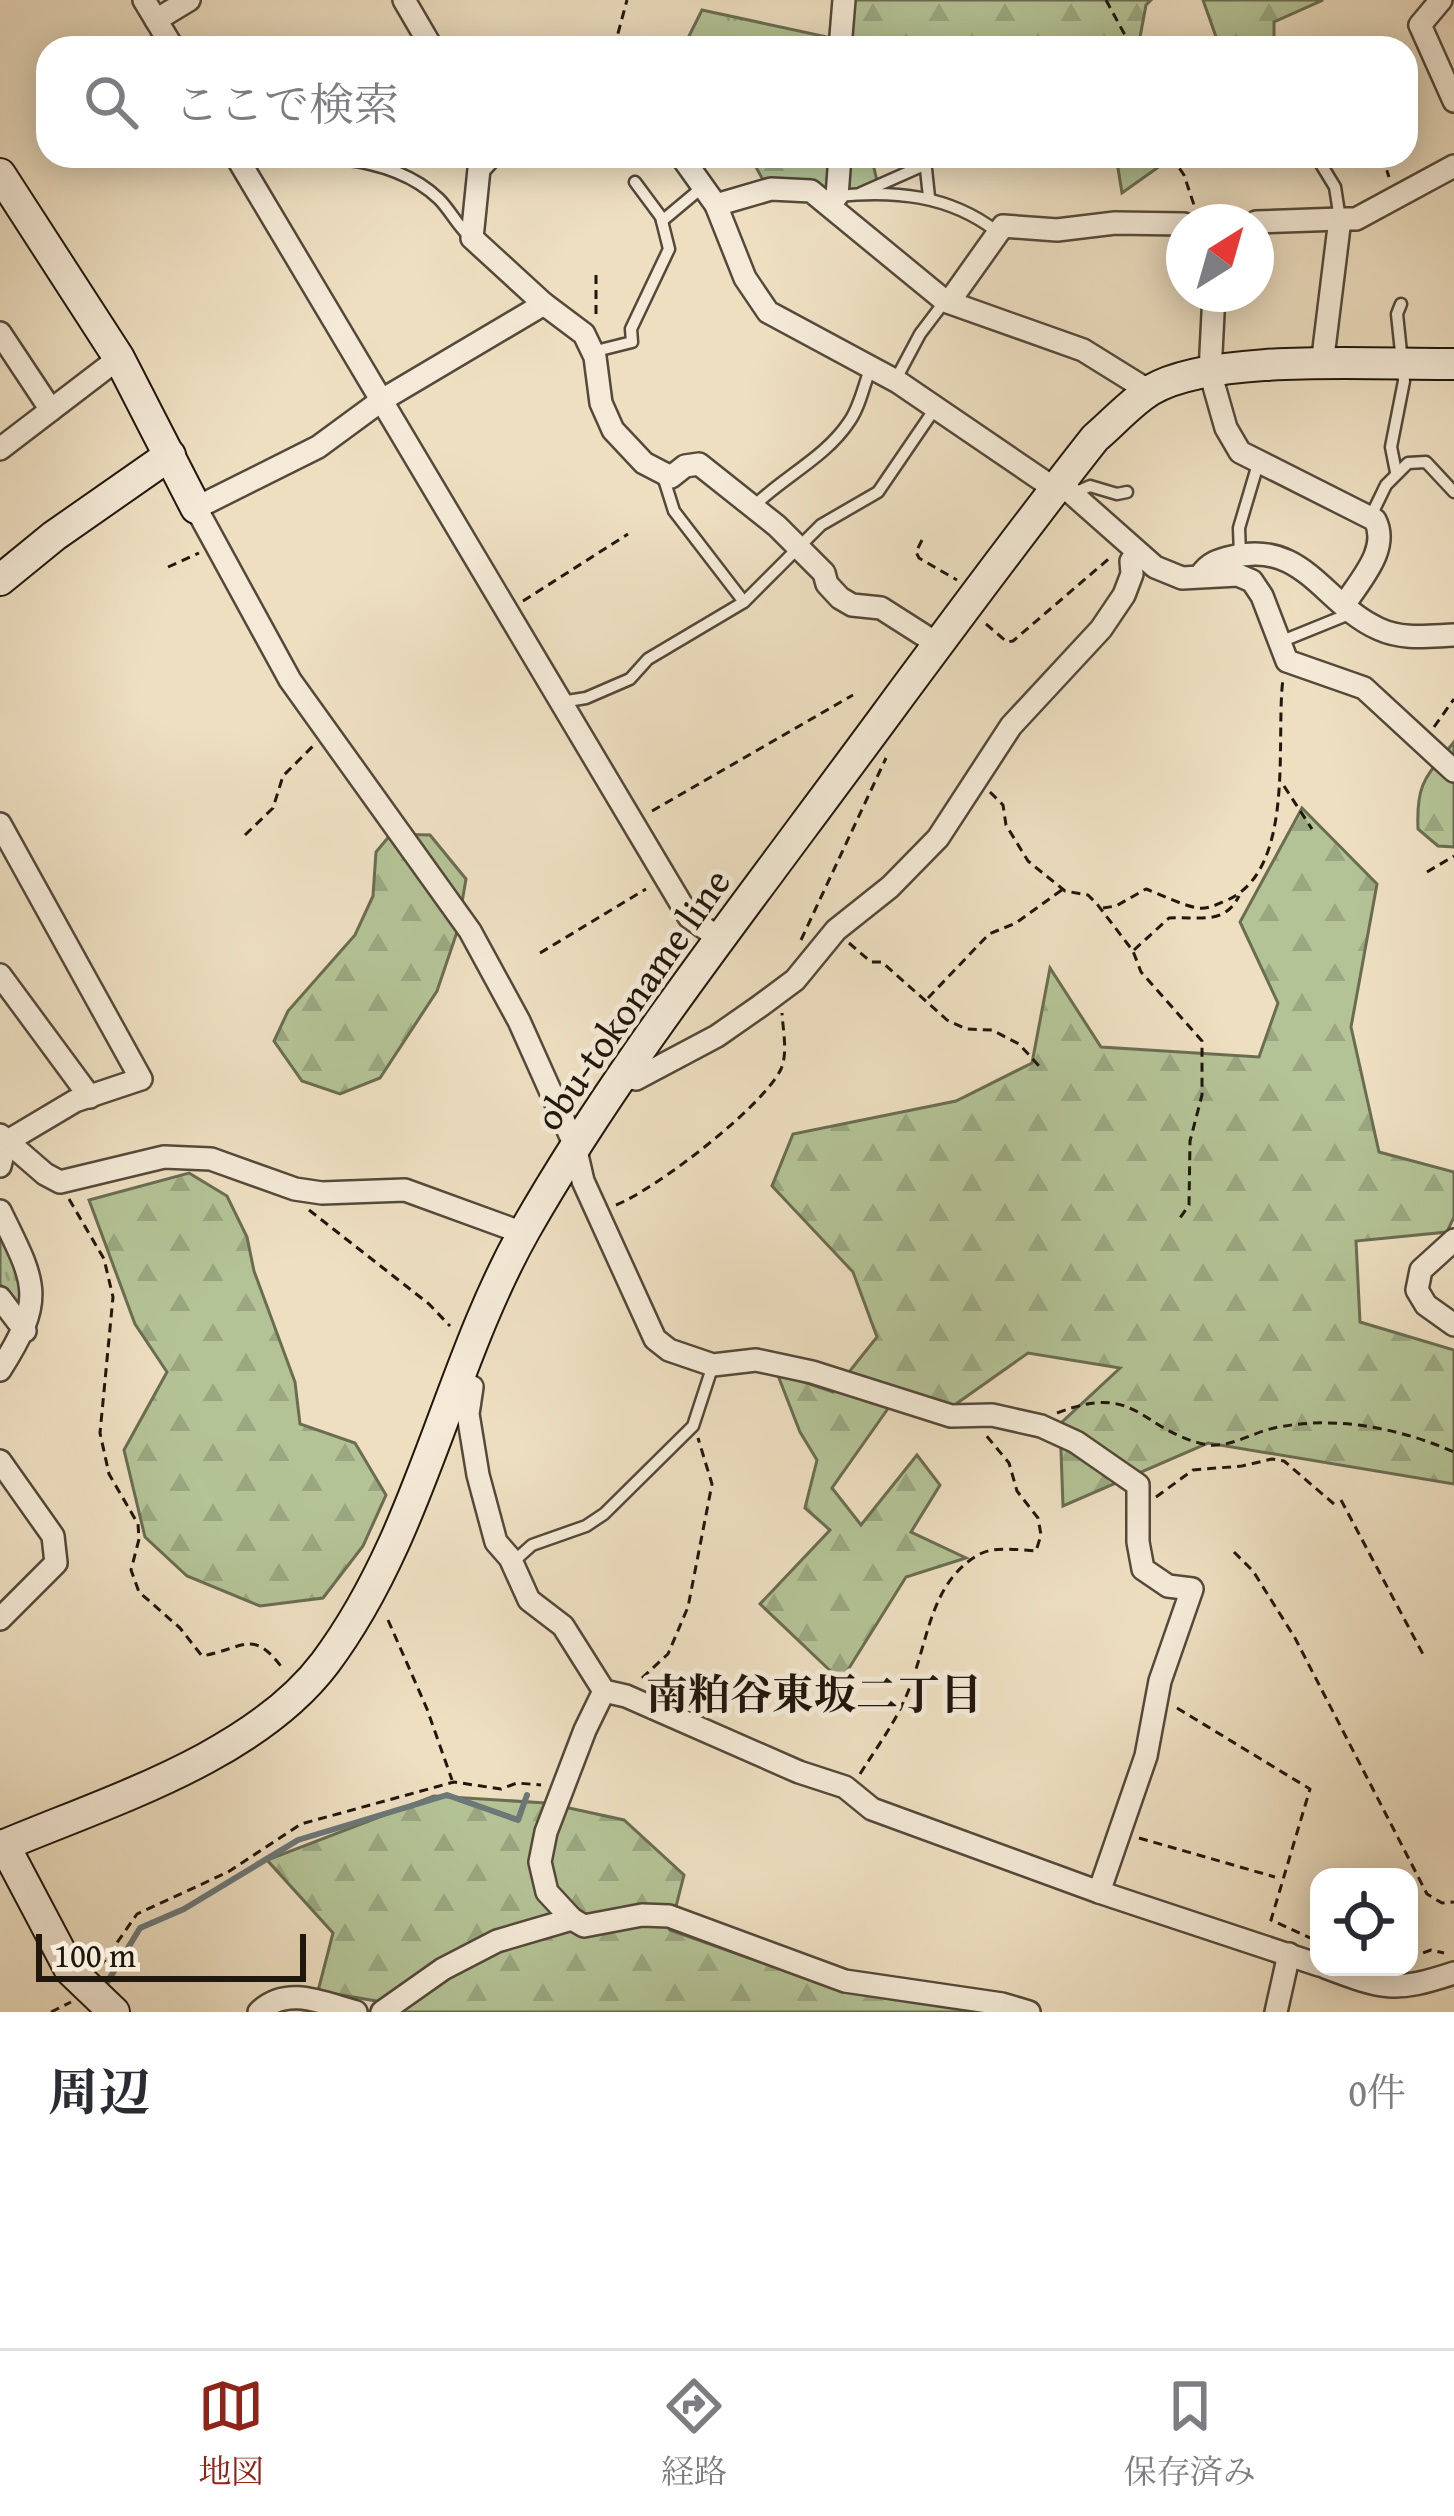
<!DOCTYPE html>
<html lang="ja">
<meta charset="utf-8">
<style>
body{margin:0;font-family:"Gentium Book Plus","Noto Serif JP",serif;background:#f2f2f3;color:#2b2b33}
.controls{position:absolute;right:36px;bottom:36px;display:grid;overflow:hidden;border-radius:24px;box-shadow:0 6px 30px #0003}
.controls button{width:108px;height:108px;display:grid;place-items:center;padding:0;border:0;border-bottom:3px solid #e1e1e2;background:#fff;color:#2b2b33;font:60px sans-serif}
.compass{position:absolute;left:1166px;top:204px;width:108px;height:108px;border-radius:50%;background:#fff;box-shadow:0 6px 30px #0003;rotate:37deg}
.scale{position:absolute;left:36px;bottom:30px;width:270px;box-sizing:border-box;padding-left:12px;border:6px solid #20170d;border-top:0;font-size:33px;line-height:42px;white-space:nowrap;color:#20170d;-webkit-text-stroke:9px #f4ead7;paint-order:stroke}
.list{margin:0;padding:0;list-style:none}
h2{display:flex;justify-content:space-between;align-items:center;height:156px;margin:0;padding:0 48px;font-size:51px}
h2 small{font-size:39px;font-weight:400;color:#7c7c81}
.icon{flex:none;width:66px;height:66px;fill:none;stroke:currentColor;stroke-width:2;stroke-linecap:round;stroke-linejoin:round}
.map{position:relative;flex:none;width:1454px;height:2012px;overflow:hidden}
.search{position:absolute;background:#fff;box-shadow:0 6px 30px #0003;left:36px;right:36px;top:36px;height:132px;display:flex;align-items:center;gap:30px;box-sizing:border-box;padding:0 42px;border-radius:36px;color:#7c7c81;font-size:45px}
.sheet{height:336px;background:#fff}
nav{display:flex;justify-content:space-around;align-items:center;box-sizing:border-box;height:168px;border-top:3px solid #e1e1e2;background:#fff;font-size:33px;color:#7c7c81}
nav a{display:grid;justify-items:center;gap:6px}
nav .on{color:#8f2418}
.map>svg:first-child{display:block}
.grass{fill:url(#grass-tufts);stroke:#6a6d52;stroke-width:3}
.forest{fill:url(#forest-firs);stroke:#6a6d52;stroke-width:3}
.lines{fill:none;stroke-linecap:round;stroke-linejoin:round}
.stream{stroke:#6c7878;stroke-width:6}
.lane-casing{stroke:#54493a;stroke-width:15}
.street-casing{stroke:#54493a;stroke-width:26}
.secondary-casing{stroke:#20170d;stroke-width:34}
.path{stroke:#20170d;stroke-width:3;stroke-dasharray:9 6;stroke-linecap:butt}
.lane{stroke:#f4ead7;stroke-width:10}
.street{stroke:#f4ead7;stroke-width:21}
.secondary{stroke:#f4ead7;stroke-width:30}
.labels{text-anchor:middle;stroke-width:10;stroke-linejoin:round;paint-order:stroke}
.street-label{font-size:39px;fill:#20170d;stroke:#f4ead7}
.neighbourhood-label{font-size:42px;font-weight:bold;fill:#20170d;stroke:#f4ead7}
</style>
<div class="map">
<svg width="1454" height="2012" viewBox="0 0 1454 2012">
<defs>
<pattern id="grass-tufts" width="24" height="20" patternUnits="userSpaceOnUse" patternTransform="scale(3)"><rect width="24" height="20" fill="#b4c396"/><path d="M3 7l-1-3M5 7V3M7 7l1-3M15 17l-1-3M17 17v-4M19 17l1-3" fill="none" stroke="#9aa780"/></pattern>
<pattern id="forest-firs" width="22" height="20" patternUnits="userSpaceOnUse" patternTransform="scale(3)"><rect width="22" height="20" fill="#b4c396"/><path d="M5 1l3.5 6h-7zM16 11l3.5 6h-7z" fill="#9aa780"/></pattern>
</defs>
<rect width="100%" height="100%" fill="#eedfc1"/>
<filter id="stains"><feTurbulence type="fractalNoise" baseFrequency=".00167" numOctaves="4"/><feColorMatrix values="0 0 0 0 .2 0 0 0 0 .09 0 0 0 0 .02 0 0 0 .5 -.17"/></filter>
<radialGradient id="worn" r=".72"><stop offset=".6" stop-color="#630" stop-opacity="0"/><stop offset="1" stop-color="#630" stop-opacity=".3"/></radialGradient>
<g class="grass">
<path d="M702,10L827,37L829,48H683Z"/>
<path d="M0,1222L21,1275L23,1302L18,1307L0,1284Z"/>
</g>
<g class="forest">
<path d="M854,0H1151L1146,5L1138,48H850Z"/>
<path d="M1203,0H1319L1321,1L1274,22V48H1220Z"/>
<path d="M750,156H871L880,193L835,192L763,180Z"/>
<path d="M1116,156H1167V161L1122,193Z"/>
<path d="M1454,742V847L1438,846L1418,829C1416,782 1426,777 1454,742Z"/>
<path d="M1302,808L1377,884L1351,1027L1379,1152L1454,1172V1217L1447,1232L1356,1241L1360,1322L1454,1350V1484L1208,1443L1063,1506L1060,1424L1120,1368L1028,1353L946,1411L899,1393L832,1488L861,1525L917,1455L940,1485L911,1532L966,1558L906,1577L841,1681L760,1604L830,1530L805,1508L817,1460L800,1432L777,1373L833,1392L877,1337L853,1272L772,1186L793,1134L956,1101L1032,1063L1050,968L1101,1047L1259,1057L1278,1003L1240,922Z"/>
<path d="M391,834L430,835L466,879L457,932L437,991L380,1078L340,1094L302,1081L274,1041L288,1011L355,935L373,896L376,852Z"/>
<path d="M189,1173L227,1196L247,1237L254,1271L295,1382L300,1424L355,1443L386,1495L363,1546L323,1598L260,1606L187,1576L145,1537L124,1450L167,1372L135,1324L89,1200Z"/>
<path d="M434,1796L546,1803L624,1820L684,1875L670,1930L836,1989L985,2012H388L376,2001L318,1991L333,1933L267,1860Z"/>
</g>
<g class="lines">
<path class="stream" d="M105,1986L140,1928L184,1909L298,1840L447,1795L518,1820L527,1795"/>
<defs>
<g id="lane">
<path d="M1316,156L1335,187L1340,219"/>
<path d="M341,159C377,163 412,173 439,199C450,210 457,225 469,236"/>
<path d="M861,193L922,166L926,169L929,197"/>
<path d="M837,196C894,190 949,195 996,231"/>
<path d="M662,221L705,185"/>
<path d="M592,352L632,342L631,329L669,249L661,217L635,182"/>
<path d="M895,381L920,334L945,301"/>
<path d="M1396,472L1391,447L1404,381L1397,314L1401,304"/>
<path d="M1074,493L1090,486L1117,494L1127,492"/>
<path d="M753,507C783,477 825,458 849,422C860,407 864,384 871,367"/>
<path d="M1370,518L1386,485L1408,463L1426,462L1454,492"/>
<path d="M1240,555L1239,528L1258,464"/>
<path d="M744,602L821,525L878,492L936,407"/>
<path d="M1280,642L1354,612"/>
<path d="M561,702L586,698L630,679L648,659L744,602L674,511L662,473"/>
<path d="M512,1563L532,1545L586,1526L604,1514L693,1426L713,1365"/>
</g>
<g id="street">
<path d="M144,0L173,48"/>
<path d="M404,0L432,48"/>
<path d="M1441,0L1420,25L1454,101"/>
<path d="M156,20L189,0"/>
<path d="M840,48L844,0"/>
<path d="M236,156L689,917L720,939"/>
<path d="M491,156L479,169L472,238L544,304L584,334L595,357L601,403L613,430L644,463L671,477L685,466L699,464L777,526L824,573L827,584L840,598L852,605L881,608L939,645"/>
<path d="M681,156L716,205L745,278L768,312L898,382L1055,489"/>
<path d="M829,203L837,196L840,156"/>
<path d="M716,205L771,189L811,191L945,301L1083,350L1149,391"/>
<path d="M1256,222L1340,219"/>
<path d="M1214,294L1210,372L1226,428L1240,452L1375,520C1390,549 1360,580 1345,604"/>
<path d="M949,302L1003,226L1057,230L1115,223L1184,224"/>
<path d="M544,304L382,400L318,447L196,508L290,680L470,931L519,1021L575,1146L583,1181L655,1339L669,1350L713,1365L756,1360L812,1372L951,1416L992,1415L1041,1426L1076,1442L1138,1485V1542L1143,1569L1168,1586L1192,1589L1160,1681L1146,1756L1099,1892"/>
<path d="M0,333L51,410"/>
<path d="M1322,365L1340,219H1356L1454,166"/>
<path d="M0,449L119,358"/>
<path d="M1060,483L1155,567L1182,578L1238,575L1252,581L1262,596L1287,661L1364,688L1454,771"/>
<path d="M1201,575C1208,563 1219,560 1232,557C1304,539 1323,604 1379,629C1403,640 1428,636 1454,635"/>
<path d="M0,824L141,1079L75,1101L6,1142L0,1166"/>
<path d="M0,975L90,1097"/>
<path d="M620,1076L636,1079L717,1036L760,1006L795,980L836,930L890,887L938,838L1011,726L1101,629L1124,595L1132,574L1131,561L1136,554"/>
<path d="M0,1135L45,1174L60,1182L164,1157L211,1159L295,1189L322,1193L405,1190L523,1233"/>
<path d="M0,1211C36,1284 46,1298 0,1370"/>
<path d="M1454,1240L1421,1270L1417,1290L1426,1305L1454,1325"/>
<path d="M0,1298L25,1331"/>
<path d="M458,1380L472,1387L468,1414L478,1475L496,1542L510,1558L529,1600L563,1626L604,1691L626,1696L799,1772L845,1787L872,1809L1099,1892L1319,1965"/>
<path d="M0,1461L53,1536L56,1563L0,1619"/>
<path d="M604,1691L585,1730L546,1832L540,1862L547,1892L572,1919L584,1926L642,1915L669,1916L845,1981L1002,2004L1029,2012"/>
<path d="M1325,1967C1383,1989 1394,1993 1454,1973"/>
<path d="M259,2012C287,1985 323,2003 356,2012"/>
<path d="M382,2012L443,1969L497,1941L572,1919"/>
<path d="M1276,2012L1289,1954"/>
</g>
<g id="secondary">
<path d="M0,174L119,358L196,508"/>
<path d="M0,580L54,536L170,455"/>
<path d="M4,1845L70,1970L114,2012"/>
<path d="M0,1847C106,1802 253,1758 325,1663C421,1535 447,1368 525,1230C606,1088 705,959 802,828C899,698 994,566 1095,438C1113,423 1131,402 1151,390C1214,353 1378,365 1454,364"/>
</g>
</defs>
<use href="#lane" class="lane-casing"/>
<use href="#street" class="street-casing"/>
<use href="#secondary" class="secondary-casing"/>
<g class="path">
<path d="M1106,0L1126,37L1137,48"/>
<path d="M614,48L627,0"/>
<path d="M1171,156L1184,175L1195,208"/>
<path d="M1382,156L1389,177"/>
<path d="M1182,166L1195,156"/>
<path d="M596,275V315"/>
<path d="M922,540L916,552L919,558L957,580"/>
<path d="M168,567L199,553"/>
<path d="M523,601L628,534"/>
<path d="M986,624L1007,642L1013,641L1112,556"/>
<path d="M1434,727L1454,699"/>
<path d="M1284,786L1312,829"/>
<path d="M990,792L1003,805L1006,825L1028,861L1065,891L1088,895L1097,904L1133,951L1141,972L1202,1041V1095L1190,1141L1189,1205L1180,1218"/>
<path d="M652,811L853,695"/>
<path d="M245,835L273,808L283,776L315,744"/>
<path d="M1427,872L1454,856"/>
<path d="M1103,908L1116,906L1146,889C1162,895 1181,905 1198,908C1208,909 1216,905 1225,901C1297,872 1275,740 1283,679"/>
<path d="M801,940L886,758"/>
<path d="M849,943L871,962H882L947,1020L966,1029L992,1030L1019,1044L1040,1067"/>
<path d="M1134,950L1169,918C1198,916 1224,926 1239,896"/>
<path d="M540,953L646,889"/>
<path d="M928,998L989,934L1016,923L1063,889"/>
<path d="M69,1199L104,1259L113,1297L100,1433L109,1474L138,1524L139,1539L131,1570L139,1592L180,1628L202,1656C245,1648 253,1628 283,1669"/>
<path d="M616,1205C656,1189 763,1107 781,1069C788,1053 783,1031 782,1013"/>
<path d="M309,1210L429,1304L450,1326"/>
<path d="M1057,1413C1137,1382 1138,1428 1203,1444C1227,1450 1251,1433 1274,1428C1334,1415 1399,1428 1454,1452"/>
<path d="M1156,1497L1193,1470L1242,1466L1272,1459L1284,1461L1334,1504"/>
<path d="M1341,1500L1425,1658"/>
<path d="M1234,1552L1253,1571L1295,1638L1427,1894L1442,1903L1454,1902"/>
<path d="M388,1620L427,1709L452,1780"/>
<path d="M642,1678L668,1654L688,1607L712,1484L698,1438"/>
<path d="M1177,1708L1310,1789L1271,1920L1319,1942"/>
<path d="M860,1774C882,1739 901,1716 914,1675C929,1632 934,1579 980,1554C995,1546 1019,1550 1036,1551L1041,1535L1038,1518L1017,1491L1009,1463L985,1434"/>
<path d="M1139,1838L1275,1877"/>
<path d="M1409,1958L1431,1950L1444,1953"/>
<path d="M100,1967L137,1914L228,1872L301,1824L454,1782L501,1789L517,1783L541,1785"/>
<path d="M51,2012L71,2002"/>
</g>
<use href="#lane" class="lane"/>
<use href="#street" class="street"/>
<use href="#secondary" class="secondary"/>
</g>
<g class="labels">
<g class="street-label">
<text transform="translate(632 999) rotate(-55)" y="14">obu-tokoname line</text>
</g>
<g class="neighbourhood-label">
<text x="814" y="1709">南粕谷東坂二丁目</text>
</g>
</g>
<rect width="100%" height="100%" filter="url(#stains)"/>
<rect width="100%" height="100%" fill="url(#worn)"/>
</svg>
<div class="controls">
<button><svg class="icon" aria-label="locate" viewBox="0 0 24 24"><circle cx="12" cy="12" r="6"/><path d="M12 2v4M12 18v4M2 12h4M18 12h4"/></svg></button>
</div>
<svg class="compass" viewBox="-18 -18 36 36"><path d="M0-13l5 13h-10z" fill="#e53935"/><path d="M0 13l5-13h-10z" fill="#7c7c81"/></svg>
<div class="scale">100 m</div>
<div class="search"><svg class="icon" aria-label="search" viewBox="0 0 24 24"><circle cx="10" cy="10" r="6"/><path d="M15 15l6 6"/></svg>ここで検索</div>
</div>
<section class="sheet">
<h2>周辺<small>0件</small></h2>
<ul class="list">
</ul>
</section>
<nav>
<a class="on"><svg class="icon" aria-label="map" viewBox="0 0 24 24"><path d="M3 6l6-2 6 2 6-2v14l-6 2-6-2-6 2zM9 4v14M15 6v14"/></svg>地図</a>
<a><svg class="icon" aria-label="directions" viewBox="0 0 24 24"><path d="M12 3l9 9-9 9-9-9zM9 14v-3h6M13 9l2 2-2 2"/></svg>経路</a>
<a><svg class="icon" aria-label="saved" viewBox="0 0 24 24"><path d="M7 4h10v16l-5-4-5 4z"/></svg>保存済み</a>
</nav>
